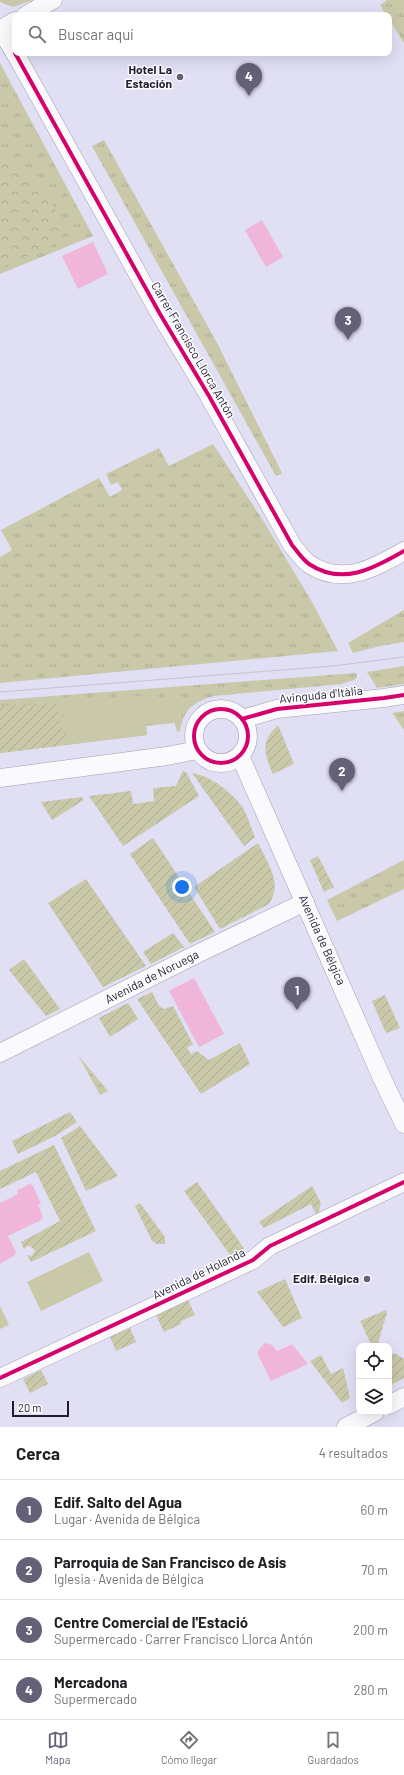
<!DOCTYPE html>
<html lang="es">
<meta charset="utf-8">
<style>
body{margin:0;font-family:Barlow,sans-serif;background:#f2f2f2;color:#202124}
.controls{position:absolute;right:12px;bottom:12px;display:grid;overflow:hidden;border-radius:8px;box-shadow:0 4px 16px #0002}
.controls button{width:36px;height:36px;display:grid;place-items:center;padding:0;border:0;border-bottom:1px solid #e0e0e0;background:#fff;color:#202124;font:20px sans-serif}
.scale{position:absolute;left:12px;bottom:10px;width:57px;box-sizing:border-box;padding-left:4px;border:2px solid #1f1c33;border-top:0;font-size:11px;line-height:14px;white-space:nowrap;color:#1f1c33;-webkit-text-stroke:3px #fcfcfc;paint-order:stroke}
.you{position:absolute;left:182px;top:887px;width:14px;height:14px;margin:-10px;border:3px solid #fff;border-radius:50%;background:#1a73e8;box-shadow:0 0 0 6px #1a73e833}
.badge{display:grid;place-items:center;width:26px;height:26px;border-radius:50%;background:#636077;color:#fff;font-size:13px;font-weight:700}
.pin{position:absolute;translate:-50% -33px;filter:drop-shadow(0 1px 2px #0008)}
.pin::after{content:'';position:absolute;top:21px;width:14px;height:12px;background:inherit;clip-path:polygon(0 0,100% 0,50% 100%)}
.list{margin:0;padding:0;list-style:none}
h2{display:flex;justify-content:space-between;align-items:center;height:52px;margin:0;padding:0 16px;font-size:17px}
h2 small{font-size:13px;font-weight:400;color:#757577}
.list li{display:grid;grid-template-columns:26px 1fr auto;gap:12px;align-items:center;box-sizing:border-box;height:60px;padding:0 16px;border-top:1px solid #e0e0e0}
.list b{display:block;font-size:15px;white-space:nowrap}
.list p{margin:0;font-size:13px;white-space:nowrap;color:#757577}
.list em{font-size:13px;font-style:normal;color:#757577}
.icon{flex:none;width:22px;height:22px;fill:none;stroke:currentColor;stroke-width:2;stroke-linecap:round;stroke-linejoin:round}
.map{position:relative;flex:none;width:404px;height:1427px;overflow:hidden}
.search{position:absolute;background:#fff;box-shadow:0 4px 16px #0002;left:12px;right:12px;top:12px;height:44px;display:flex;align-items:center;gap:10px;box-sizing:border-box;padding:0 14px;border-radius:8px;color:#757577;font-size:15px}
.sheet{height:292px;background:#fff}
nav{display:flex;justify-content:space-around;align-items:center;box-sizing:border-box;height:56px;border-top:1px solid #e0e0e0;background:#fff;font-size:11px;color:#757577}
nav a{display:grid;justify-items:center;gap:2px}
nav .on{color:#636077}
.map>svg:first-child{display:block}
.grass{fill:url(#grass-tufts)}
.forest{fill:url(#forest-crowns)}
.garden{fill:url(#garden-furrows)}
.pitch{fill:#c9c8a9}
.water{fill:#efb6d9}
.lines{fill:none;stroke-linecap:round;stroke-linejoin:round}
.minor-casing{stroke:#9f9eb1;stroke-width:19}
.minor{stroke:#fafafd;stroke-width:18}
.tram{stroke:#c5c5ca;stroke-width:1}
.cycleway-casing{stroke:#fcfcfc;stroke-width:6}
.cycleway{stroke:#d6006c;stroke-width:4}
.poi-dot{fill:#636077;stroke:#fcfcfc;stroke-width:1.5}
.labels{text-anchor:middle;stroke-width:3;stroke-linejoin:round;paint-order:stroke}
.poi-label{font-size:12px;font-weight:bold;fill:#1f1c33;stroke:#fcfcfc;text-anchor:end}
.street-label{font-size:12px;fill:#1f1c33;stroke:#fcfcfc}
</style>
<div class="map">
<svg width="404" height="1427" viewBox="0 0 404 1427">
<defs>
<pattern id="grass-tufts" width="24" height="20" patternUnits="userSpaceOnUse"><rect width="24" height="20" fill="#c9c8a9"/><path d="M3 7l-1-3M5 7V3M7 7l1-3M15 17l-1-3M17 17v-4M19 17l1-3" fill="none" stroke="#acab92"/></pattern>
<pattern id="forest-crowns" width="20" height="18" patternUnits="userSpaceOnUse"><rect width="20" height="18" fill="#c9c8a9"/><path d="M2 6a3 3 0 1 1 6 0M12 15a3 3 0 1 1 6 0" fill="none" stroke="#acab92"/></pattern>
<pattern id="garden-furrows" width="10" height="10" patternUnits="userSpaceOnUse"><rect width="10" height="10" fill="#c9c8a9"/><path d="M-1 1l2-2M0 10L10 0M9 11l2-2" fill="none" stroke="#acab92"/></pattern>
</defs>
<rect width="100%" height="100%" fill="#e0dff4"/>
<g class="grass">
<path d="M0,0H33L13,7L0,2Z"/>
<path d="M387,0H404V43L389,19V15H386L380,5Z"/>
<path d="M0,63L93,236L0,274Z"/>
<path d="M104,140L216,341L282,473L276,476L92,146Z"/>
<path d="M213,444L264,522L312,602L338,651L0,683V557L12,550L1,530L99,478L110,497L122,490L118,482L111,485L106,474L159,448L169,466Z"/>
<path d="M404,610V642L380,646L353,653L348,643Z"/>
<path d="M404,666V684L377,688L367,672Z"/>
<path d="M356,673L357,677L354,680L341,684L214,696C193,702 184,709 180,731L177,732L175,723L146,726L147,735L0,753V700Z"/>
<path d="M404,711V730L392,713Z"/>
<path d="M404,860V889L337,921L327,900Z"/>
<path d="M78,1055L108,1091L100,1095Z"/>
</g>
<path class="forest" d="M0,150L45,190L64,226L52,246L0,268Z"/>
<g class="garden">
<path d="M55,703L66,745L0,753V706Z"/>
<path d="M278,725L294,764L273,774C264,754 260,742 278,725Z"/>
<path d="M183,771L186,772L199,796L123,846L89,796L131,791L133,804L154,801L153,788L176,786Z"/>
<path d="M192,773C211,776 232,792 243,808C248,817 251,828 255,837L244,846Z"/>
<path d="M82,797L84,800L52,820L41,802Z"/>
<path d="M153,838L215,932L190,944L130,854Z"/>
<path d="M258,843C268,864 283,883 269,904L220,929L194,887Z"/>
<path d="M318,856L334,887L324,892L310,860Z"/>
<path d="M86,879L146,966L103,987L48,903Z"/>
<path d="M173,933L184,947L151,964L143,952Z"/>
<path d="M24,959L60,1009L46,1016L9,970Z"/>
<path d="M152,992L159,1006L164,1009L173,1006L193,1044L187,1048L191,1054L197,1051L209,1060L240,1043L250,1064L201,1094L137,999Z"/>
<path d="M385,995L400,1028L386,1033L372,1001Z"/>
<path d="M128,1003L138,1019L110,1037L99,1018Z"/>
<path d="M70,1112L77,1122L55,1136L18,1154L12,1141Z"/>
<path d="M80,1126L118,1176L86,1191L61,1138Z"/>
<path d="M54,1145L96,1231L31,1262L27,1255L32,1256L35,1250L30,1246H27L24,1249L21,1242L60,1221L36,1172L0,1189V1171Z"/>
<path d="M197,1182L239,1241L244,1249L230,1255L184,1191Z"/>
<path d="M312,1186L321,1203L319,1211L316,1214L311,1204L264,1228L259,1222Z"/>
<path d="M140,1203L165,1237V1244H157L152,1241L135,1206Z"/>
<path d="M285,1279L302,1318L283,1327L257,1292Z"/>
<path d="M188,1300L195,1315L181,1321V1324L164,1332L156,1315Z"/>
<path d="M386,1310L387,1313L377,1346H372L360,1321Z"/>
<path d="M130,1328L136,1342L116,1351L110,1337Z"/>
<path d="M389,1353L396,1354L404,1359V1378L389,1386Z"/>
<path d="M321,1355L331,1374L343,1368L350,1398L342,1403L310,1361Z"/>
<path d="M41,1370L48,1384L30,1393L23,1379Z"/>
</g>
<g class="pitch">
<path d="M142,696L147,735L66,745L62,702Z"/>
<path d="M179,699L180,717L147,720L146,702Z"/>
<path d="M89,1252L103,1281L41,1311L27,1282Z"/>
<path d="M0,1306L9,1325L0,1329Z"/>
</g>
<g class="water">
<path d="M262,220L283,257L266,267L245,230Z"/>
<path d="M93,242L108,274L78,289L62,256Z"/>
<path d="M194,978L224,1034L199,1047L169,991Z"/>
<path d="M30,1184L33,1186L41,1204L38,1205L43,1217L41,1220L8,1236L16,1252L15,1255L0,1264V1203L18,1194L17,1190Z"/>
<path d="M265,1343L272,1345L277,1351L292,1344L308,1364L271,1381L258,1355V1350Z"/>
</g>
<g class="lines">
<defs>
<g id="minor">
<path d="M26,15L53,0"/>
<path d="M0,28L15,53"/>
<path d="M1,29L15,21"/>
<path d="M15,53L160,314L209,396L292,545C297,551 302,559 309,564C342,586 373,569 404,551"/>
<circle cx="221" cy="736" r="27"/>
<path d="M242,719L277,709L384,698L404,695"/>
<path d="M240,756L381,1076L404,1124"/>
<path d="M0,778L167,756L197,750"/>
<path d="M0,1053L193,956L305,902"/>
<path d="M0,1378L253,1260L270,1246L404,1182"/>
<path d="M389,1405L404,1397"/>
<path d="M346,1427L375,1412"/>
</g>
</defs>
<use href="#minor" class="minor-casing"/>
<use href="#minor" class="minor"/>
<path class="tram" d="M0,692L333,666L404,657"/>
<defs>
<g id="cycleway">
<path d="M15,53L160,314L209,396L292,545C297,551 302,559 309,564C342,586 373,569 404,551"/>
<circle cx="221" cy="736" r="27"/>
<path d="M242,719L277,709L384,698L404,695"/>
<path d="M0,1378L253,1260L270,1246L404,1182"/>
</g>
</defs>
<use href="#cycleway" class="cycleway-casing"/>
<use href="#cycleway" class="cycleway"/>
</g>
<g class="poi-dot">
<circle cx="180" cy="77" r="4"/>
<circle cx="367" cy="1279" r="4"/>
</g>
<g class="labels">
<g class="poi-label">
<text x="172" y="74">Hotel La<tspan x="172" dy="14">Estación</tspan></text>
<text x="359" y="1283">Edif. Bélgica</text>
</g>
<g class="street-label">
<text transform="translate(193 350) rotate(60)" y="4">Carrer Francisco Llorca Antón</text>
<text transform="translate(321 695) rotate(-6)" y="4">Avinguda d'Itàlia</text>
<text transform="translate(322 940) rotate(66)" y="4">Avenida de Bélgica</text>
<text transform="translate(152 977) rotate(-27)" y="4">Avenida de Noruega</text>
<text transform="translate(199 1274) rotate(-26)" y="4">Avenida de Holanda</text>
</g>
</g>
</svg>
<div class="controls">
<button><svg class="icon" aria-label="locate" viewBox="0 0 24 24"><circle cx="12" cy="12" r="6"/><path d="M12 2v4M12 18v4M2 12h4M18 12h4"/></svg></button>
<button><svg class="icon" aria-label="layers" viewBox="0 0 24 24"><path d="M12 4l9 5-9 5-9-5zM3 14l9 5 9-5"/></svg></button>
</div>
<div class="scale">20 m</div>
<div class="you"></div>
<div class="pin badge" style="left:297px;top:1010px">1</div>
<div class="pin badge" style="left:342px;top:791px">2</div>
<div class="pin badge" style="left:348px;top:340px">3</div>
<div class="pin badge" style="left:249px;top:96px">4</div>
<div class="search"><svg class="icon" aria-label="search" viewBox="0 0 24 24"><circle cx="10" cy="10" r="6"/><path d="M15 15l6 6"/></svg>Buscar aquí</div>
</div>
<section class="sheet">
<h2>Cerca<small>4 resultados</small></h2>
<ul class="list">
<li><span class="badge">1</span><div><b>Edif. Salto del Agua</b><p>Lugar · Avenida de Bélgica</p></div><em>60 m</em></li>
<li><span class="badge">2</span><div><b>Parroquia de San Francisco de Asís</b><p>Iglesia · Avenida de Bélgica</p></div><em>70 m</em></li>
<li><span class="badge">3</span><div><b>Centre Comercial de l'Estació</b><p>Supermercado · Carrer Francisco Llorca Antón</p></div><em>200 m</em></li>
<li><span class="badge">4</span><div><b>Mercadona</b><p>Supermercado</p></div><em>280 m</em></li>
</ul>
</section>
<nav>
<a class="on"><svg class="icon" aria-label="map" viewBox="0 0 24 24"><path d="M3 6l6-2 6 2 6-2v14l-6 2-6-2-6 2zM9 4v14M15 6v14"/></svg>Mapa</a>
<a><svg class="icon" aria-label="directions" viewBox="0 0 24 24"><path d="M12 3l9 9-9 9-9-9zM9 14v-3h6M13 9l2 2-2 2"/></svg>Cómo llegar</a>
<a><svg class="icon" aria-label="saved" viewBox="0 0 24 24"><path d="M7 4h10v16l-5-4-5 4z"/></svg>Guardados</a>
</nav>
